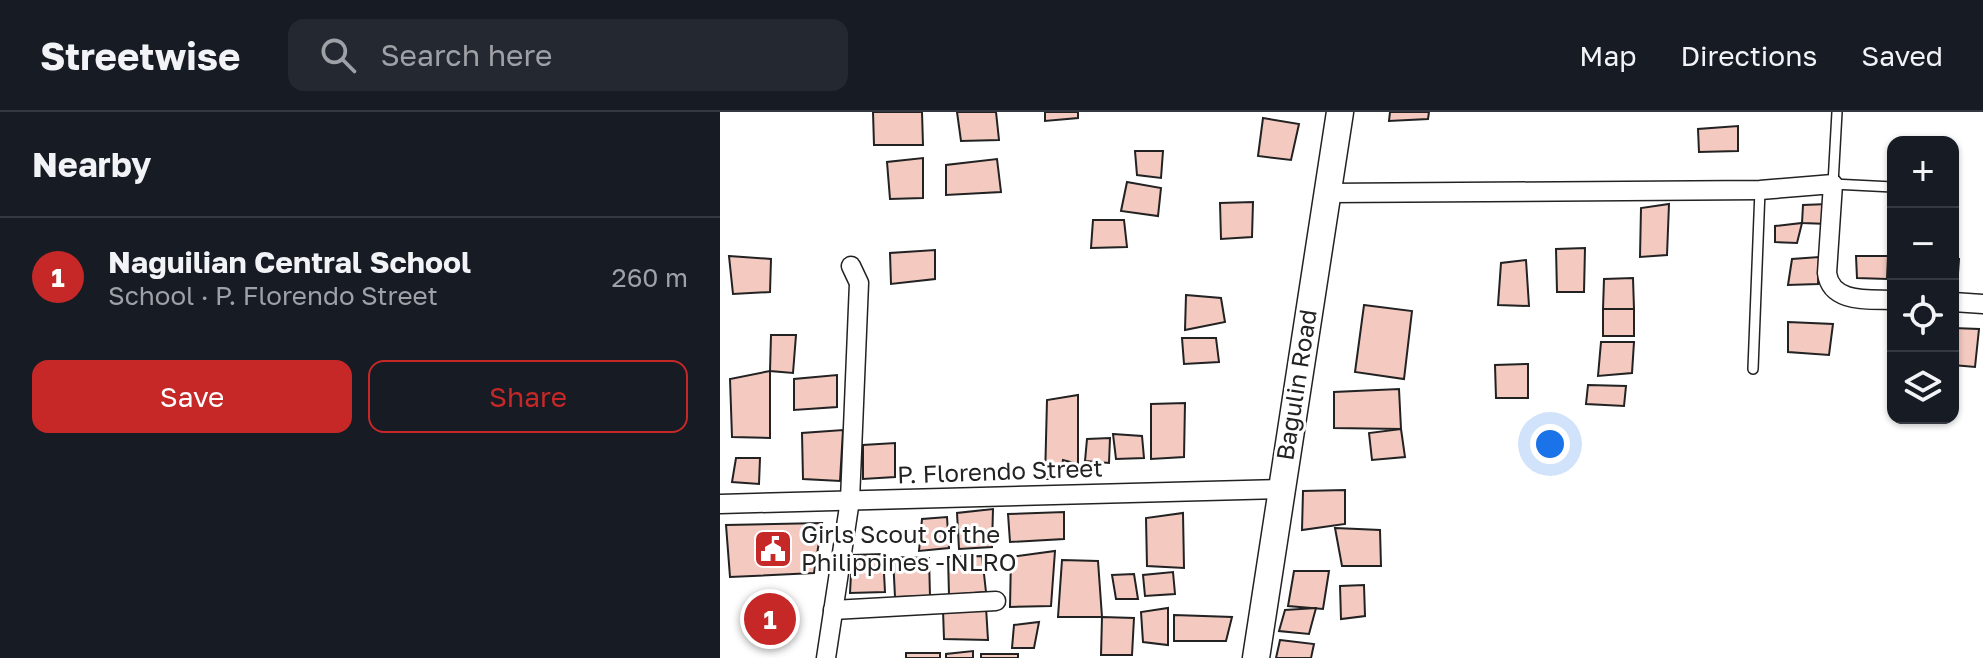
<!DOCTYPE html>
<meta charset="utf-8">
<style>
body{margin:0;font-family:"Golos Text",sans-serif;background:#242831;color:#f1f3f6}
.controls{position:absolute;right:24px;top:24px;display:grid;overflow:hidden;border-radius:16px;box-shadow:0 2px 6px #0004}
.controls button{width:72px;height:72px;display:grid;place-items:center;padding:0;border:0;border-bottom:2px solid #363941;background:#171b24;color:#f1f3f6;font:40px sans-serif}
.you{position:absolute;left:830px;top:332px;width:28px;height:28px;margin:-20px;border:6px solid #fff;border-radius:50%;background:#1a73e8;box-shadow:0 0 0 12px #1a73e833}
.badge{display:grid;place-items:center;width:52px;height:52px;border-radius:50%;background:#c62828;color:#fff;font-size:26px;font-weight:700}
.pin{position:absolute;translate:-50% -50%;border:4px solid #fff;box-shadow:0 2px 8px #0006}
.list{margin:0;padding:0;list-style:none}
h2{display:flex;justify-content:space-between;align-items:center;height:104px;margin:0;padding:0 32px;font-size:34px}
h2 small{font-size:26px;font-weight:400;color:#9ea1a6}
.list li{display:grid;grid-template-columns:52px 1fr auto;gap:24px;align-items:center;box-sizing:border-box;height:120px;padding:0 32px;border-top:2px solid #363941}
.list b{display:block;font-size:30px;white-space:nowrap}
.list p{margin:0;font-size:26px;white-space:nowrap;color:#9ea1a6}
.list em{font-size:26px;font-style:normal;color:#9ea1a6}
.actions{display:flex;gap:16px;padding:24px 32px}
.actions a{flex:1;padding:18px 0;border:2px solid #c62828;border-radius:16px;text-align:center;font-size:28px;color:#c62828}
.actions .main{background:#c62828;color:#fff}
.icon{flex:none;width:44px;height:44px;fill:none;stroke:currentColor;stroke-width:2;stroke-linecap:round;stroke-linejoin:round}
.map{position:relative;flex:none;width:1263px;height:546px;overflow:hidden}
header{display:flex;align-items:center;gap:48px;box-sizing:border-box;height:112px;padding:0 40px;background:#171b24;border-bottom:2px solid #363941}
header strong{font-size:38px}
nav{display:flex;gap:44px;margin-inline-start:auto;font-size:28px}
.search{width:560px;height:72px;background:#242831;display:flex;align-items:center;gap:20px;box-sizing:border-box;padding:0 28px;border-radius:16px;color:#9ea1a6;font-size:30px}
main{display:flex}
aside{flex:1;background:#171b24}
.map>svg:first-child{display:block}
.building{fill:#f3c9c0;stroke:#222;stroke-width:2}
.lines{fill:none;stroke-linecap:round;stroke-linejoin:round}
.service-casing{stroke:#222;stroke-width:12}
.minor-casing{stroke:#222;stroke-width:21}
.secondary-casing{stroke:#222;stroke-width:29}
.service{stroke:#fff;stroke-width:9}
.minor{stroke:#fff;stroke-width:18}
.secondary{stroke:#fff;stroke-width:26}
.labels{text-anchor:middle;stroke-width:6;stroke-linejoin:round;paint-order:stroke}
.street-label{font-size:24px;fill:#222;stroke:#fff}
.poi-label{font-size:24px;fill:#222;stroke:#fff;text-anchor:start}
</style>
<header>
<strong>Streetwise</strong>
<div class="search"><svg class="icon" aria-label="search" viewBox="0 0 24 24"><circle cx="10" cy="10" r="6"/><path d="M15 15l6 6"/></svg>Search here</div>
<nav><a>Map</a><a>Directions</a><a>Saved</a></nav>
</header>
<main>
<aside>
<h2>Nearby<small></small></h2>
<ul class="list">
<li><span class="badge">1</span><div><b>Naguilian Central School</b><p>School · P. Florendo Street</p></div><em>260 m</em></li>
</ul>
<div class="actions"><a class="main">Save</a><a>Share</a></div>
</aside>
<div class="map">
<svg width="1263" height="546" viewBox="0 0 1263 546">
<rect width="100%" height="100%" fill="#fff"/>
<g class="building">
<path d="M153,0H202L203,33H154Z"/>
<path d="M237,0H276L279,28L241,29Z"/>
<path d="M325,0H358V6L325,9Z"/>
<path d="M670,0H709L708,7L669,9Z"/>
<path d="M543,6L579,12L571,48L538,44Z"/>
<path d="M1018,14V39L979,40L978,17Z"/>
<path d="M415,39H443L441,66L417,63Z"/>
<path d="M203,46V86L170,87L167,50Z"/>
<path d="M277,47L281,80L226,83V53Z"/>
<path d="M407,70L441,76L438,104L401,99Z"/>
<path d="M533,90L532,125L501,127L500,91Z"/>
<path d="M949,92L947,143L920,145L921,96Z"/>
<path d="M1108,92V112L1082,111L1083,93Z"/>
<path d="M373,108H404L407,135L371,136Z"/>
<path d="M1082,111L1077,131L1055,130V114Z"/>
<path d="M865,136L864,180H837L836,137Z"/>
<path d="M215,138V167L171,172L170,141Z"/>
<path d="M9,144L51,147L50,180L13,182Z"/>
<path d="M1136,144H1168L1167,167L1137,166Z"/>
<path d="M1099,145L1098,172L1068,173L1072,147Z"/>
<path d="M1233,147H1239L1237,175H1233Z"/>
<path d="M806,148L809,194L778,193L781,151Z"/>
<path d="M913,166L914,197H883L884,167Z"/>
<path d="M466,183L501,186L505,210L465,218Z"/>
<path d="M644,193L692,199L684,267L635,260Z"/>
<rect x="883" y="197" width="31" height="27"/>
<path d="M1068,210L1113,212L1109,243L1068,240Z"/>
<path d="M1233,216L1259,217L1255,255L1233,253Z"/>
<path d="M51,223H76L73,261L50,259Z"/>
<path d="M462,226H496L499,250L464,252Z"/>
<path d="M881,230H914L912,261L878,264Z"/>
<path d="M808,252V286H776L775,253Z"/>
<path d="M50,259V326L12,325L10,267Z"/>
<path d="M117,263V295L74,298V267Z"/>
<path d="M868,273L906,274L904,294L866,292Z"/>
<path d="M679,277L681,317L614,316V280Z"/>
<path d="M358,283V352L343,348L341,367H325L327,288Z"/>
<path d="M465,291L464,345L431,347V292Z"/>
<path d="M681,317L685,345L652,348L649,321Z"/>
<path d="M123,318L120,369L83,367L82,321Z"/>
<path d="M393,322L422,324L424,346L396,347Z"/>
<path d="M390,326L389,351L365,349L367,327Z"/>
<path d="M175,331V365L143,367V333Z"/>
<path d="M16,346H40L39,372L12,370Z"/>
<path d="M625,378V412L582,418L583,379Z"/>
<path d="M273,397L272,435L239,437L237,401Z"/>
<path d="M344,400V427L290,430L288,402Z"/>
<path d="M463,401L464,456L427,454L426,406Z"/>
<path d="M227,405L229,436L199,439L202,407Z"/>
<path d="M102,411L94,461L10,465L6,413Z"/>
<path d="M615,416L660,418L661,454H622Z"/>
<path d="M335,439L331,494L290,495L291,445Z"/>
<path d="M163,442L165,480L130,481L132,443Z"/>
<path d="M262,444L266,480L229,483L228,445Z"/>
<path d="M173,445L209,446L210,484L175,485Z"/>
<path d="M342,448L378,449L382,505H338Z"/>
<path d="M574,459H609L603,497L568,494Z"/>
<path d="M453,460L455,482L425,484L423,463Z"/>
<path d="M414,462L418,487H396L392,463Z"/>
<path d="M644,473L645,504L621,507L620,474Z"/>
<path d="M266,495L268,528L224,527L223,498Z"/>
<path d="M448,496V533L423,530L421,500Z"/>
<path d="M596,496L589,522L559,519L565,498Z"/>
<path d="M454,503L512,505L506,529H454Z"/>
<path d="M382,505L414,506L412,543H381Z"/>
<path d="M319,510L314,536H292L294,513Z"/>
<path d="M560,528L594,532L591,546H556Z"/>
<path d="M253,539V546H226V542Z"/>
<rect x="186" y="541" width="34" height="5"/>
<rect x="261" y="542" width="37" height="4"/>
</g>
<g class="lines">
<defs>
<g id="service">
<path d="M1117,0L1113,72L1173,75"/>
<path d="M1033,257L1040,78"/>
</g>
<g id="minor">
<path d="M608,81L1040,78L1113,72L1107,161C1111,192 1150,187 1173,188"/>
<path d="M1233,190L1263,192"/>
<path d="M0,392L561,377"/>
<path d="M113,498L276,489"/>
<path d="M106,546L130,388L139,171L131,154"/>
</g>
<path id="secondary" d="M536,546L620,0"/>
</defs>
<use href="#service" class="service-casing"/>
<use href="#minor" class="minor-casing"/>
<use href="#secondary" class="secondary-casing"/>
<use href="#service" class="service"/>
<use href="#minor" class="minor"/>
<use href="#secondary" class="secondary"/>
</g>
<defs>
<symbol id="civic-square" viewBox="-11 -11 22 22"><rect x="-9" y="-9" width="18" height="18" rx="4" fill="#c62828" stroke="#fff"/><path d="M-.6-6.5H3V-4.5H.6V-3L4-1V1h2V6H-6V1h2V-1L-.6-3ZM-1.2 2.5V6h2.4V2.5Z" fill="#fff"/></symbol>
</defs>
<g fill-rule="evenodd">
<use href="#civic-square" x="31" y="415" width="44" height="44"/>
</g>
<g class="labels">
<g class="street-label">
<text transform="translate(577 273) rotate(-81)" y="8">Bagulin Road</text>
<text transform="translate(280 360) rotate(-2)" y="8">P. Florendo Street</text>
</g>
<g class="poi-label">
<text x="81" y="431">Girls Scout of the<tspan x="81" dy="28">Philippines - NLRO</tspan></text>
</g>
</g>
</svg>
<div class="controls">
<button>+</button>
<button>−</button>
<button><svg class="icon" aria-label="locate" viewBox="0 0 24 24"><circle cx="12" cy="12" r="6"/><path d="M12 2v4M12 18v4M2 12h4M18 12h4"/></svg></button>
<button><svg class="icon" aria-label="layers" viewBox="0 0 24 24"><path d="M12 4l9 5-9 5-9-5zM3 14l9 5 9-5"/></svg></button>
</div>
<div class="you"></div>
<div class="pin badge" style="left:50px;top:507px">1</div>
</div>
</main>
